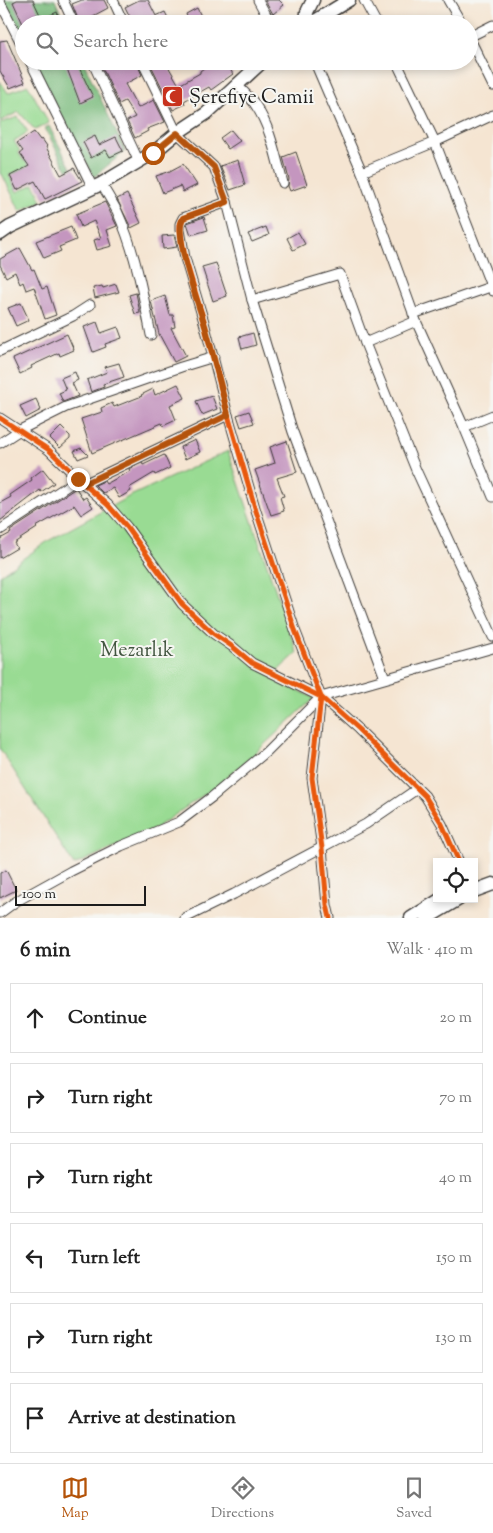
<!DOCTYPE html>
<meta charset="utf-8">
<style>
body{margin:0;font-family:"Sorts Mill Goudy",serif;background:#f6f6f6;color:#222}
.controls{position:absolute;right:15px;bottom:15px;display:grid;overflow:hidden;border-radius:0px;box-shadow:0 2px 8px #0003}
.controls button{width:45px;height:45px;display:grid;place-items:center;padding:0;border:0;border-bottom:1px solid #e0e0e0;background:#fff;color:#222;font:25px sans-serif}
.scale{position:absolute;left:15px;bottom:12px;width:131px;box-sizing:border-box;padding-left:5px;border:2px solid #1c1c1c;border-top:0;font-size:14px;line-height:18px;white-space:nowrap;color:#1c1c1c;-webkit-text-stroke:4px #f6f6f2;paint-order:stroke}
.stop{position:absolute;width:15px;height:15px;margin:-11px;border:4px solid #b45309;border-radius:50%;background:#fff}
.stop.end{background:#b45309;border-color:#fff;box-shadow:0 1px 5px #0008}
.list{margin:0;padding:0;list-style:none}
h2{display:flex;justify-content:space-between;align-items:center;height:65px;margin:0;padding:0 20px;font-size:21px}
h2 small{font-size:16px;font-weight:400;color:#767676}
.list li{display:grid;grid-template-columns:32px 1fr auto;gap:15px;align-items:center;box-sizing:border-box;height:70px;margin:0 10px 10px;padding:0 10px;border:1px solid #e0e0e0;border-radius:0px}
.list b{display:block;font-size:19px;white-space:nowrap}
.list em{font-size:16px;font-style:normal;color:#767676}
.icon{flex:none;width:28px;height:28px;fill:none;stroke:currentColor;stroke-width:2;stroke-linecap:round;stroke-linejoin:round}
.map{position:relative;flex:none;width:493px;height:918px;overflow:hidden}
.search{position:absolute;background:#fff;box-shadow:0 2px 8px #0003;left:15px;right:15px;top:15px;height:55px;display:flex;align-items:center;gap:12px;box-sizing:border-box;padding:0 18px;border-radius:28px;color:#767676;font-size:19px}
.sheet{height:545px;background:#fff}
nav{display:flex;justify-content:space-around;align-items:center;box-sizing:border-box;height:70px;border-top:1px solid #e0e0e0;background:#fff;font-size:14px;color:#767676}
nav a{display:grid;justify-items:center;gap:2px}
nav .on{color:#b45309}
.map>svg:first-child{display:block}
.green{fill:#99db93;stroke:#5a7c58}
.forest{fill:#7abb7d;stroke:#4b6c4c}
.building{fill:#c496bf}
.lines{fill:none;stroke-linecap:round;stroke-linejoin:round}
.street-casing{stroke:#3d3a37;stroke-width:11}
.secondary-casing{stroke:#3d3a37;stroke-width:15}
.street{stroke:#fff;stroke-width:9}
.secondary{stroke:#fff;stroke-width:12}
.cycleway-casing{stroke:#f6f6f2;stroke-width:8}
.cycleway{stroke:#e8590c;stroke-width:5}
.route{stroke:#b45309;stroke-width:6}
.labels{text-anchor:middle;stroke-width:4;stroke-linejoin:round;paint-order:stroke}
.poi-label{font-size:20px;fill:#1c1c1c;stroke:#f6f6f2;text-anchor:start}
.park-label{font-size:20px;fill:#425540;stroke:#f6f6f2}
</style>
<div class="map">
<svg width="493" height="918" viewBox="0 0 493 918">
<rect width="100%" height="100%" fill="#f6f6f2"/>
<filter id="ink" filterUnits="userSpaceOnUse"><feTurbulence type="fractalNoise" baseFrequency=".02" numOctaves="2"/><feDisplacementMap in="SourceGraphic" scale="10" xChannelSelector="R" yChannelSelector="G"/><feConvolveMatrix kernelMatrix="1 2 1 2 8 2 1 2 1" color-interpolation-filters="sRGB"/></filter>
<filter id="wash" filterUnits="userSpaceOnUse"><feTurbulence type="fractalNoise" baseFrequency=".0096" numOctaves="4" result="noise"/><feDisplacementMap in="SourceGraphic" scale="20" xChannelSelector="R" yChannelSelector="G"/><feGaussianBlur stdDeviation="1.12" result="paint"/><feColorMatrix in="noise" values="0 0 0 0 0 0 0 0 0 0 0 0 0 0 0 0 0 1.4 0 .05"/><feComposite in="paint" operator="in"/></filter>
<g filter="url(#wash)">
<rect width="100%" height="100%" fill="#f5e5d2"/>
<g class="green">
<path d="M0,81L8,93L28,85L49,123L35,130L19,112L0,121Z"/>
<path d="M18,117L28,132L14,141L20,151L18,152L24,161L31,163L43,177L33,182L26,168L9,175L17,192L34,184L42,201L20,211L2,174H0V123Z"/>
<path d="M228,451L297,653L271,677L314,698L251,757L215,787L153,830L74,865L0,749V575L48,541L128,497Z"/>
</g>
<g class="forest">
<path d="M3,0H55L66,24H24V46Z"/>
<path d="M32,61H83L125,151L94,177Z"/>
<path d="M49,126L71,168L68,170L65,167L45,128Z"/>
</g>
<g id="blocks">
<g class="building">
<path d="M17,0H33L42,19L57,12L62,24H23L13,2Z"/>
<path d="M82,0H104L108,8L93,16L96,24H80L72,4Z"/>
<path d="M139,0H148L156,16L165,12L171,24H148L145,17L133,23L125,7Z"/>
<path d="M265,0H279L284,5L273,14Z"/>
<path d="M197,8L202,18L190,24L186,14Z"/>
<path d="M7,40L25,82L10,88L0,71V41Z"/>
<path d="M76,61L93,97L80,103L66,66Z"/>
<path d="M99,61H136L142,75L125,84L138,108L154,100L165,122L147,129L148,131L135,138L127,121L135,117L125,101L119,104Z"/>
<path d="M149,61H165L179,85L200,73V71L213,61H225L233,74L211,90L209,87L184,101L185,104L173,110Z"/>
<path d="M231,130L240,141L228,149L220,138Z"/>
<path d="M34,132L40,140L42,139L47,146L46,147L61,175L74,168L82,181L45,199L35,181L17,190L10,176L29,166L20,153L23,151L17,143Z"/>
<path d="M95,136L99,145L116,137L123,151L110,157L106,150L91,158L83,142Z"/>
<path d="M296,152L307,185L290,191L288,186L289,179L283,157Z"/>
<path d="M238,160L245,185L230,190L220,166Z"/>
<path d="M183,164L197,185L183,192L180,186L163,193L156,176L168,172Z"/>
<path d="M127,194L141,223L131,228L117,199Z"/>
<path d="M105,202L117,226L107,230L112,246L97,250L94,240L101,238L94,221L81,227L76,214Z"/>
<path d="M204,217L208,230L191,235L187,223Z"/>
<path d="M71,227L76,240L59,247L61,251L44,258L36,241Z"/>
<path d="M266,227L269,235L252,242L248,234Z"/>
<path d="M298,232L305,244L293,250L287,238Z"/>
<path d="M174,235L177,247L163,249L162,236Z"/>
<path d="M20,248L32,270L34,269L42,289L47,287L56,315L45,319L34,287L26,290L23,282L20,284L15,272L6,277L0,265V259Z"/>
<path d="M216,263L227,296L213,301L202,267Z"/>
<path d="M116,284L119,292L95,298L93,288L102,286L103,288Z"/>
<path d="M136,293L140,313L135,314L129,295Z"/>
<path d="M165,296L170,315H173L175,327L171,328L186,356L174,362L159,334L151,301Z"/>
<path d="M21,303L29,320L16,326L8,308Z"/>
<path d="M97,322L101,333L118,327L122,338L105,344L106,347L93,352L84,327Z"/>
<path d="M253,333L256,345L242,349L239,337Z"/>
<path d="M67,334L74,350L60,356L59,353L31,366L32,368L20,374L13,359Z"/>
<path d="M119,363L124,377L103,384L104,387L91,392L87,380L107,372L105,367Z"/>
<path d="M75,372L78,380L72,383L78,396L63,402L59,393L66,390L61,378Z"/>
<path d="M178,384L185,398L170,405L176,420L163,426L162,423L92,453L81,419L102,412L101,408L112,403L114,407L142,396L141,395L153,389L155,395Z"/>
<path d="M212,396L217,409L202,415L196,401Z"/>
<path d="M36,399L41,410L26,418L20,406Z"/>
<path d="M249,411L254,423L241,427L237,415Z"/>
<path d="M61,427L70,436V439L60,448L50,438Z"/>
<path d="M195,440L200,452L185,459L180,447Z"/>
<path d="M287,441L297,472L277,478L284,496L280,497L284,511L271,515L255,470L275,463L270,447Z"/>
<path d="M81,448L88,455L78,459L74,451Z"/>
<path d="M164,455L170,468L155,475L154,473L129,488L131,491L119,498L113,488L103,493L95,485L104,481L106,484L130,471L129,469L142,463L143,465Z"/>
<path d="M43,469L54,483L41,492L40,490L0,521V503L11,497L10,495L32,480L31,478Z"/>
<path d="M76,488L83,499L86,497L93,507L81,515L74,505L36,527L37,528L14,543L17,548L0,558V539L11,533L10,531Z"/>
<path d="M6,870L16,890L0,898V873Z"/>
</g>
</g>
</g>
<g filter="url(#ink)">
<use href="#blocks" fill-opacity="0" stroke="#3d3a37" stroke-width="1"/>
<g class="lines">
<defs>
<g id="street">
<path d="M63,0L74,24"/>
<path d="M113,0L124,24"/>
<path d="M258,0L271,24"/>
<path d="M364,0L377,24"/>
<path d="M448,0L462,24"/>
<path d="M0,2L24,49"/>
<path d="M469,37L493,86"/>
<path d="M469,37L493,25"/>
<path d="M30,61L93,188"/>
<path d="M92,61L139,162"/>
<path d="M142,61L177,133L214,167L227,202L252,300L293,432L385,678"/>
<path d="M310,61L316,65L362,172L416,321L464,427L493,497"/>
<path d="M396,61L435,142L493,291"/>
<path d="M238,86C244,92 252,99 256,106C271,128 276,158 283,183"/>
<path d="M362,172L435,142L493,115"/>
<path d="M101,184C107,193 112,202 117,211C135,250 143,293 151,335"/>
<path d="M227,202L183,218L180,224V230L185,258L204,322L228,415L256,511L295,630L321,697L312,778L322,848L327,905L330,918"/>
<path d="M252,300L340,274L365,343L416,470L493,637"/>
<path d="M413,314L493,286"/>
<path d="M365,343L416,321"/>
<path d="M0,351L73,316L90,305"/>
<path d="M0,418L49,450L84,484L108,505L127,527L182,604L214,634L233,647L252,663L321,697L358,730L425,796L442,824L459,862"/>
<path d="M464,427L493,415"/>
<path d="M0,443L20,430L66,407L181,367L214,357"/>
<path d="M84,484L228,415"/>
<path d="M0,530L78,479"/>
<path d="M0,913L15,902L71,871L121,846L179,822L212,797L266,752L321,697L493,648"/>
<path d="M185,918L234,894L366,824L417,789"/>
</g>
<g id="secondary">
<path d="M306,24L307,12L313,0"/>
<path d="M310,24L349,0"/>
<path d="M0,234L10,227L101,184L153,153L177,133L207,113L263,61"/>
<path d="M474,891L493,884"/>
<path d="M411,918L441,899"/>
<path d="M427,918L459,899"/>
</g>
</defs>
<use href="#street" class="street-casing"/>
<use href="#secondary" class="secondary-casing"/>
<use href="#street" class="street"/>
<use href="#secondary" class="secondary"/>
<defs>
<g id="cycleway">
<path d="M227,202L183,218L180,224V230L185,258L204,322L228,415L256,511L295,630L321,697L312,778L322,848L327,905L330,918"/>
<path d="M0,418L49,450L84,484L108,505L127,527L182,604L214,634L233,647L252,663L321,697L358,730L425,796L442,824L459,862"/>
</g>
</defs>
<use href="#cycleway" class="cycleway-casing"/>
<use href="#cycleway" class="cycleway"/>
</g>
</g>
<g class="lines" filter="url(#ink)">
<path class="route" d="M78,479L84,484L228,415C221,387 214,358 206,329C199,305 173,239 183,218L227,202L214,167L177,133L153,153"/>
</g>
<defs>
<symbol id="mosque-square" viewBox="-11 -11 22 22"><rect x="-9" y="-9" width="18" height="18" rx="4" fill="#c8321e" stroke="#f6f6f2"/><path d="M3.5-4.9A6 6 0 1 0 3.5 4.9A5 5 0 1 1 3.5-4.9Z" fill="#fff"/></symbol>
</defs>
<g fill-rule="evenodd">
<use href="#mosque-square" x="160" y="84" width="25" height="25"/>
</g>
<g class="labels">
<g class="poi-label">
<text x="189" y="103">Şerefiye Camii</text>
</g>
<g class="park-label">
<text x="137" y="656">Mezarlık</text>
</g>
</g>
</svg>
<div class="controls">
<button><svg class="icon" aria-label="locate" viewBox="0 0 24 24"><circle cx="12" cy="12" r="6"/><path d="M12 2v4M12 18v4M2 12h4M18 12h4"/></svg></button>
</div>
<div class="scale">100 m</div>
<div class="stop" style="left:153px;top:153px"></div>
<div class="stop end" style="left:78px;top:479px"></div>
<div class="search"><svg class="icon" aria-label="search" viewBox="0 0 24 24"><circle cx="10" cy="10" r="6"/><path d="M15 15l6 6"/></svg>Search here</div>
</div>
<section class="sheet">
<h2>6 min<small>Walk · 410 m</small></h2>
<ul class="list">
<li><svg class="icon" aria-label="ahead" viewBox="0 0 24 24"><path d="M12 20V5M6 11l6-6 6 6"/></svg><div><b>Continue</b></div><em>20 m</em></li>
<li><svg class="icon" aria-label="right" viewBox="0 0 24 24"><path d="M7 20v-9h11M14 6l5 5-5 5"/></svg><div><b>Turn right</b></div><em>70 m</em></li>
<li><svg class="icon" aria-label="right" viewBox="0 0 24 24"><path d="M7 20v-9h11M14 6l5 5-5 5"/></svg><div><b>Turn right</b></div><em>40 m</em></li>
<li><svg class="icon" aria-label="left" viewBox="0 0 24 24"><path d="M17 20v-9H6M10 6l-5 5 5 5"/></svg><div><b>Turn left</b></div><em>150 m</em></li>
<li><svg class="icon" aria-label="right" viewBox="0 0 24 24"><path d="M7 20v-9h11M14 6l5 5-5 5"/></svg><div><b>Turn right</b></div><em>130 m</em></li>
<li><svg class="icon" aria-label="arrive" viewBox="0 0 24 24"><path d="M6 21V4h12l-3 4 3 4H6"/></svg><div><b>Arrive at destination</b></div></li>
</ul>
</section>
<nav>
<a class="on"><svg class="icon" aria-label="map" viewBox="0 0 24 24"><path d="M3 6l6-2 6 2 6-2v14l-6 2-6-2-6 2zM9 4v14M15 6v14"/></svg>Map</a>
<a><svg class="icon" aria-label="directions" viewBox="0 0 24 24"><path d="M12 3l9 9-9 9-9-9zM9 14v-3h6M13 9l2 2-2 2"/></svg>Directions</a>
<a><svg class="icon" aria-label="saved" viewBox="0 0 24 24"><path d="M7 4h10v16l-5-4-5 4z"/></svg>Saved</a>
</nav>
